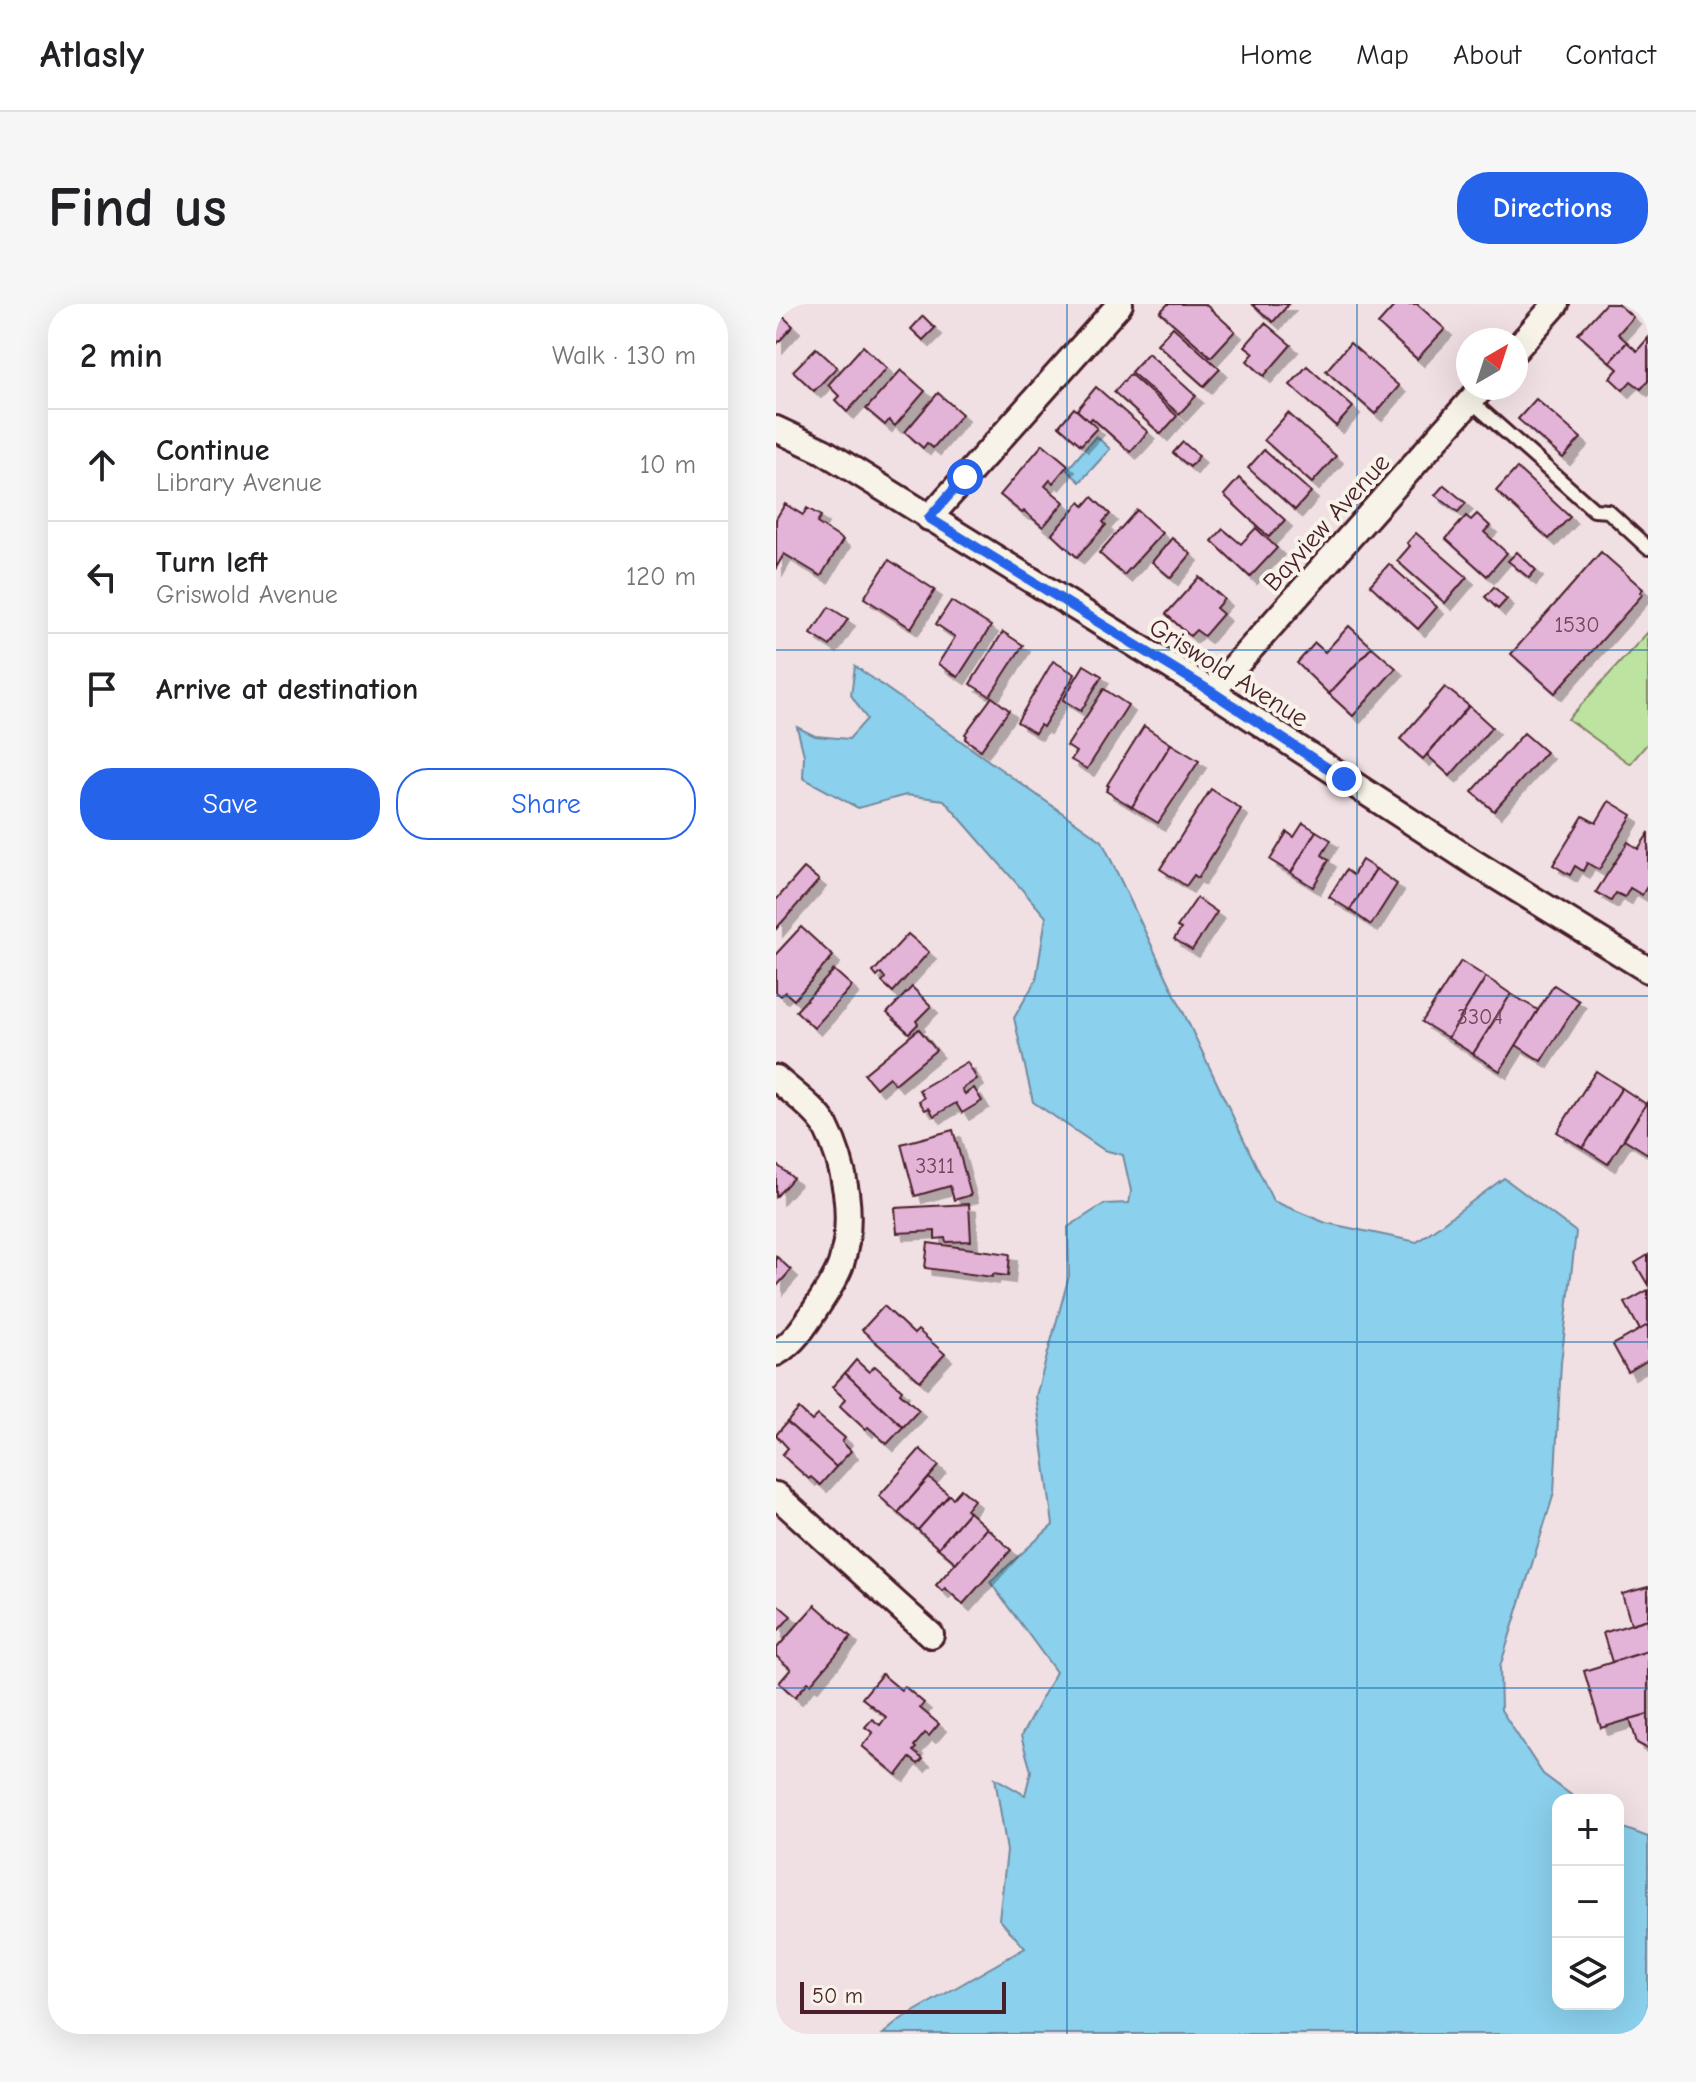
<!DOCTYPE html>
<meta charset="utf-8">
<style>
body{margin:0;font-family:"Comic Neue",sans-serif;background:#f6f6f6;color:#202124}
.controls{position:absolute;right:24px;bottom:24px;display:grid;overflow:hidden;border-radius:16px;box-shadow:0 8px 32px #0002}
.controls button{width:72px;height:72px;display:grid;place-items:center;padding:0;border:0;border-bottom:2px solid #e0e0e0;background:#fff;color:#202124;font:40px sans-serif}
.compass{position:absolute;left:680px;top:24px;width:72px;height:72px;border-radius:50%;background:#fff;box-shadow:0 8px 32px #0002;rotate:39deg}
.scale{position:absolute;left:24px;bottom:20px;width:206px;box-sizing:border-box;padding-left:8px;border:4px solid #4a1f2b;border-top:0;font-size:22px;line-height:28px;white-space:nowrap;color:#4a1f2b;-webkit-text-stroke:6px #f7f3e8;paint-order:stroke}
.stop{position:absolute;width:24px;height:24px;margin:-18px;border:6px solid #2563eb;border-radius:50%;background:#fff}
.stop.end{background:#2563eb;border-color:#fff;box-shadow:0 2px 8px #0008}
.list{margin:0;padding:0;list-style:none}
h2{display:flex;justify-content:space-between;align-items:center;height:104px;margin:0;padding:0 32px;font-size:34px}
h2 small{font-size:26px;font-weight:400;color:#757577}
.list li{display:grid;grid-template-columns:52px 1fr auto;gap:24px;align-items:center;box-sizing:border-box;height:112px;padding:0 32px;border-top:2px solid #e0e0e0}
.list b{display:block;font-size:30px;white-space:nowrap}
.list p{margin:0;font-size:26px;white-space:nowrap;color:#757577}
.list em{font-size:26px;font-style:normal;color:#757577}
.actions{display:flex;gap:16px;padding:24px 32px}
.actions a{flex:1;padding:18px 0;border:2px solid #2563eb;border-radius:32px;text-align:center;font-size:28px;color:#2563eb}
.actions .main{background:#2563eb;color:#fff}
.icon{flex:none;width:44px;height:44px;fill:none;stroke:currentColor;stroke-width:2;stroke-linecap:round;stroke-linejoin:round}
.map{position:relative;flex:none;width:872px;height:1730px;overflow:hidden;border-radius:32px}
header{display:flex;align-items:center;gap:48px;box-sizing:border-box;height:112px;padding:0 40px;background:#fff;border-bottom:2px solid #e0e0e0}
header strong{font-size:38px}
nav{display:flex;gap:44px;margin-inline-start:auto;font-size:28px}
.intro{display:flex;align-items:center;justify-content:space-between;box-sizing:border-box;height:192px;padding:0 48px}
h1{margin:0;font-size:56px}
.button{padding:20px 36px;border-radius:32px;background:#2563eb;color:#fff;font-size:28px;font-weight:700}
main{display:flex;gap:48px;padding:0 48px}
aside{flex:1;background:#fff;border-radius:32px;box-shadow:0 8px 32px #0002}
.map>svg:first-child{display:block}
.green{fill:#bce4a0;stroke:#838266;stroke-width:2}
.water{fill:#8bd0ec;stroke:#71899f;stroke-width:2}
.building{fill:#e3b4d7;stroke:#4a1f2b;stroke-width:2;filter:url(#shadow)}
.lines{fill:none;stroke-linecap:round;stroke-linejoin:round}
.service-casing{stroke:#4a1f2b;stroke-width:18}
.minor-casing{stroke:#4a1f2b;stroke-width:30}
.service{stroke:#f7f3e8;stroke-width:12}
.minor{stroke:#f7f3e8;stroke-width:24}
.route{stroke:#2563eb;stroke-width:10}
.grid{fill:none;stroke:#1f6fb2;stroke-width:2;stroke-opacity:0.55}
.labels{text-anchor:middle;stroke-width:8;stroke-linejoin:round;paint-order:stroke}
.number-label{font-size:22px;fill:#704456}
.street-label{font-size:26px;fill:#4a1f2b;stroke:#f7f3e8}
</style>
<header>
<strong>Atlasly</strong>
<nav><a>Home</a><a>Map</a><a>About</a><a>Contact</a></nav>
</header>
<div class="intro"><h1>Find us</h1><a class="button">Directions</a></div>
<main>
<aside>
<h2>2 min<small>Walk · 130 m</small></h2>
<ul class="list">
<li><svg class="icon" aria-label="ahead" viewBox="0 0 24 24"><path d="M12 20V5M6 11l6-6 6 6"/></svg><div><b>Continue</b><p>Library Avenue</p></div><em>10 m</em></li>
<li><svg class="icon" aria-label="left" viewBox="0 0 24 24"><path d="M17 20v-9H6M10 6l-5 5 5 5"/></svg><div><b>Turn left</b><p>Griswold Avenue</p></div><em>120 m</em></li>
<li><svg class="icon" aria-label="arrive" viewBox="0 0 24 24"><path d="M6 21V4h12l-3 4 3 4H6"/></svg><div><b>Arrive at destination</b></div></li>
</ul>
<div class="actions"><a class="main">Save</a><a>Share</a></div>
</aside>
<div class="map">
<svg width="872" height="1730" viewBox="0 0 872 1730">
<defs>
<filter id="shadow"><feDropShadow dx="7" dy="7" stdDeviation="0" flood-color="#0004"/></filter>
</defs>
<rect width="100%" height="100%" fill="#f1e0e3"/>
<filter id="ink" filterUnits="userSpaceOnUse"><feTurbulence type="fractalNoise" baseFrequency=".0125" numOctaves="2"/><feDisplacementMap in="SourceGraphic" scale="16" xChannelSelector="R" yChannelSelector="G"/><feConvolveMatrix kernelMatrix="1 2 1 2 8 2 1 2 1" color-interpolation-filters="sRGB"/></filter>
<g filter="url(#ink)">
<path class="green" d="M872,328V439L854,460L792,415Z"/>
<g class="water">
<path d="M320,132L334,145L304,178L291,166Z"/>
<path d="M79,362L326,537L497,897L550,919L641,938L728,874L800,928L785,1059L778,1189L724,1363L725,1406L767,1470L802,1496H782V1700H842V1522L872,1533V1730H107L125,1715L249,1644L223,1615L231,1547L219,1474L249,1491L255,1467L245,1432L280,1368L214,1278L277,1221L260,1092L293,972L292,923L328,900L353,899L355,887L347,851L328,846L257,798L238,714L260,676L270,613L168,496L130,491L82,504L27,474L28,451L21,423L39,432L73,435L91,415L75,391Z"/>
</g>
<g class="building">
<path d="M392,0H429L459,27L435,53L384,8Z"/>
<path d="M476,0H513L497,18Z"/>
<path d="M620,0H641L669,25L641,55L602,20Z"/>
<path d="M829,0H842L857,13L842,30L851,38L834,58L802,30Z"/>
<path d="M0,6L17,22L0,41Z"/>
<path d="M147,12L159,24L147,36L135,25Z"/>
<path d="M489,19L515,41L488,72L471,57L478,49L469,42Z"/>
<path d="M397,23L444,65L428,82L381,40Z"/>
<path d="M872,34V77L865,85L855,77L847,86L834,74L842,65L834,58L851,38L861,47Z"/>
<path d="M574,39L623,82L599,110L550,67Z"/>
<path d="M87,42L111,64L71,108L59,96L63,92L52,81Z"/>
<path d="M40,44L61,63L38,87L17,67Z"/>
<path d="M372,49L420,92L403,110L355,68Z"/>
<path d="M531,62L577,103L560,122L514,81Z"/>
<path d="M125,66L149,87L119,122L113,116L109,121L90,105Z"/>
<path d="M354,70L401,112L385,130L338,88Z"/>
<path d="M320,83L372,128L354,148L316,114L313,117L301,106Z"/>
<path d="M162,89L186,110L157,144L151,139L147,144L129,128Z"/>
<path d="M760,95L805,134L787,154L742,115Z"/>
<path d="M298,104L321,124L305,141L283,122Z"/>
<path d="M512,109L560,152L536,179L488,136Z"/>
<path d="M407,138L423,152L414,163L397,149Z"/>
<path d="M267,140L292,161L277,179L274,176L269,182L288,198L267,223L248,207L246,209L224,191Z"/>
<path d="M488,146L535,188L519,206L472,164Z"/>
<path d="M741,164L794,213L773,235L720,187Z"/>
<path d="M463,174L509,216L493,233L448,191Z"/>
<path d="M668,181L690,199L682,208L659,191Z"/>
<path d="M316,193L334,210L327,218L330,221L301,253L276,230L304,198L308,202Z"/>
<path d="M9,200L27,211L31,204L45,212L41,219L67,236L45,272L8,250L0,264V215Z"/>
<path d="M361,206L386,229L348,271L323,249Z"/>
<path d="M701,210L714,222L708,228L731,249L711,272L670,235L690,212L695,216Z"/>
<path d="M480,224L501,244L474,273L436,237L447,225L465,240Z"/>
<path d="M640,229L691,273L669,299L621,257L634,242L631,239Z"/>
<path d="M396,234L415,250L395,274L376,258Z"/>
<path d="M741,248L760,266L753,274L732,257Z"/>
<path d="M825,248L867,285L864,288L867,290L779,389L735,350Z"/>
<path d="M113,256L159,286L135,324L88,294Z"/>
<path d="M613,260L661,303L642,325L594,281Z"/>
<path d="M423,273L448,295L440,304L447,310L428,332L420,326L414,332L390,310Z"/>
<path d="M718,283L731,295L722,305L709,293Z"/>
<path d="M175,297L215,322L182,373L162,360L179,333L160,320Z"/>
<path d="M53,303L72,315L54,342L35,330Z"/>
<path d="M573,322L596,343L553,390L521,359L539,339L549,348Z"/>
<path d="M227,328L247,341L214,392L194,380Z"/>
<path d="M596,343L620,364L577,412L553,390Z"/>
<path d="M277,357L299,370L267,423L264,421L259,429L241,418Z"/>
<path d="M308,361L326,372L305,407L287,396Z"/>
<path d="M669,383L693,402L647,455L624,435Z"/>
<path d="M328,385L352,401L311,465L295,456L300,448L291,442Z"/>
<path d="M216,393L233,406L205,446L189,435L191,432L189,430Z"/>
<path d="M693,402L716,423L674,472L651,451Z"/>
<path d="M368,422L395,440L356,503L330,487L333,482L331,481Z"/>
<path d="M748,429L770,448L718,507L696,488Z"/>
<path d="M395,440L423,457L382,519L356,503Z"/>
<path d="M435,485L465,505L422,574L418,571L410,582L384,565Z"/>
<path d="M833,497L856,511L823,566L811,559L807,567L799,562L794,571L777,561L807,512L820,519Z"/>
<path d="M527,519L540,527L515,569L494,556L511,528L518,533Z"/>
<path d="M540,527L555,536L546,551L553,556L537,583L515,569Z"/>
<path d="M872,530V581L866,591L854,584L849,593L840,589L835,597L820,588L852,538L862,545Z"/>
<path d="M586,556L600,565L574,606L553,593L570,566L577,571Z"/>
<path d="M28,564L43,576L0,625V596Z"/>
<path d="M600,565L621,580L595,621L574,606Z"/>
<path d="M421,594L441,608L416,646L398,635L405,625L401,623Z"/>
<path d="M25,623L57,652L18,696L9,688L5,692L0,688V650Z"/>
<path d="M132,630L153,648L117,688L106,678L109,674L105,669L101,673L97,668Z"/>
<path d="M685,657L710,673L672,734L646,718Z"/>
<path d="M58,666L76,682L38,724L20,707Z"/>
<path d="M710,673L735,690L697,750L672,734Z"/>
<path d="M778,681L803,697L765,757L740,741Z"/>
<path d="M136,683L155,702L140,717L142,720L133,729L111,709Z"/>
<path d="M735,690L762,706L724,767L697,750Z"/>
<path d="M143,725L160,746L119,780L113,773L100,784L88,770Z"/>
<path d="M191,758L201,775L186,785L189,790L198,784L206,797L186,809L180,799L158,812L153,804L149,806L143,797L148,794L143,786Z"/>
<path d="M820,767L846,784L807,844L781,828Z"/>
<path d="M846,784L870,800L832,860L807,844Z"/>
<path d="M872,797V850L848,835Z"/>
<path d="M177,826L195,891L178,896L174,882L139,892L125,840Z"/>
<path d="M0,860L17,874L0,893Z"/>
<path d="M193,900L195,937L170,938L169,934L159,935V927L121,929L119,904Z"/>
<path d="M152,939L234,950L232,972L217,970L216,973L149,964Z"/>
<path d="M872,951V981L859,959Z"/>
<path d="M0,952L15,966L0,983Z"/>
<path d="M872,986V1021L864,1026L849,999Z"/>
<path d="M108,1002L138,1030L142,1026L169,1050L144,1077L86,1026Z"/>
<path d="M872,1021V1056L852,1068L837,1041Z"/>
<path d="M80,1056L93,1068L99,1062L126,1086L124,1089L143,1106L127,1123L69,1069Z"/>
<path d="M69,1069L127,1123L111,1140L92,1123L90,1126L64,1102L69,1095L56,1083Z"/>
<path d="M23,1105L36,1117L42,1111L69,1134L66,1138L75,1147L60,1163L11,1118Z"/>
<path d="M11,1118L60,1163L44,1181L35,1173L33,1175L6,1151L12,1144L0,1131Z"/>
<path d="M144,1145L163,1162L122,1209L103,1192Z"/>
<path d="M153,1174L173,1191L142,1226L122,1209Z"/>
<path d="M185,1185L198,1196L190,1206L193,1208L162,1244L142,1226L173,1191L177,1194Z"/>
<path d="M193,1208L211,1224L180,1259L162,1244Z"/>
<path d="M211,1224L235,1246L187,1300L169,1284L166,1287L160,1281Z"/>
<path d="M872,1283V1315L855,1320L846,1290Z"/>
<path d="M0,1299L15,1312L0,1329Z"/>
<path d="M39,1301L75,1333L35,1380L32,1378L19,1393L3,1379L15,1365L0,1352V1345Z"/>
<path d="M872,1315V1347L836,1358L827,1329Z"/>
<path d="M872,1347V1410L825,1424L808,1367Z"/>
<path d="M106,1370L125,1386L128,1382L148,1399L144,1404L163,1420L153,1432L149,1429L138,1442L140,1444L137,1447L147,1455L142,1460L134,1454L121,1471L86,1442L97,1429L89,1423L96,1415L104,1421L110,1413L86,1394Z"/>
<path d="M872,1410V1445L861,1439L854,1415Z"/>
</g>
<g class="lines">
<defs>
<path id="service" d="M695,97L818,206L832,207L872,244"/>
<g id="minor">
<path d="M740,45L780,0"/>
<path d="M0,125L47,147L436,388L697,558L872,666"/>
<path d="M153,214L344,0"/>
<path d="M436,388L706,84"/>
<path d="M0,774C14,787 41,806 49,821C70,862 79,915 65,960C60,975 49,990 41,1003C30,1020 18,1039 0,1049"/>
<path d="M0,1191L155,1331"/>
</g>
</defs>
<use href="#service" class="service-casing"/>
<use href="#minor" class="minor-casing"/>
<use href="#service" class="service"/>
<use href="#minor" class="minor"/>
</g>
</g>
<g class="lines" filter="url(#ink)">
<path class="route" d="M189,173L153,214L436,388L568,475"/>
</g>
<path class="grid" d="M291,0V1730M581,0V1730M0,346H872M0,692H872M0,1038H872M0,1384H872"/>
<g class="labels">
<g class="number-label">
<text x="801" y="328">1530</text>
<text x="704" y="720">3304</text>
<text x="159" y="869">3311</text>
</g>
<g class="street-label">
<text transform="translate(550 218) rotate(-48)" y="9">Bayview Avenue</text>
<text transform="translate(453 368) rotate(32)" y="9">Griswold Avenue</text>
</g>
</g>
</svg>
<div class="controls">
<button>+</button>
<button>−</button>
<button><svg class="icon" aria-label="layers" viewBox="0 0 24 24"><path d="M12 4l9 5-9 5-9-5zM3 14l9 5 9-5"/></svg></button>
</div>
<svg class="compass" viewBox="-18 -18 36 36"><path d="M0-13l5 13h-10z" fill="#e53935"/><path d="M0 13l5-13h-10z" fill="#757577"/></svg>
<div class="scale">50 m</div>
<div class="stop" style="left:189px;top:173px"></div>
<div class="stop end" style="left:568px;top:475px"></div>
</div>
</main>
